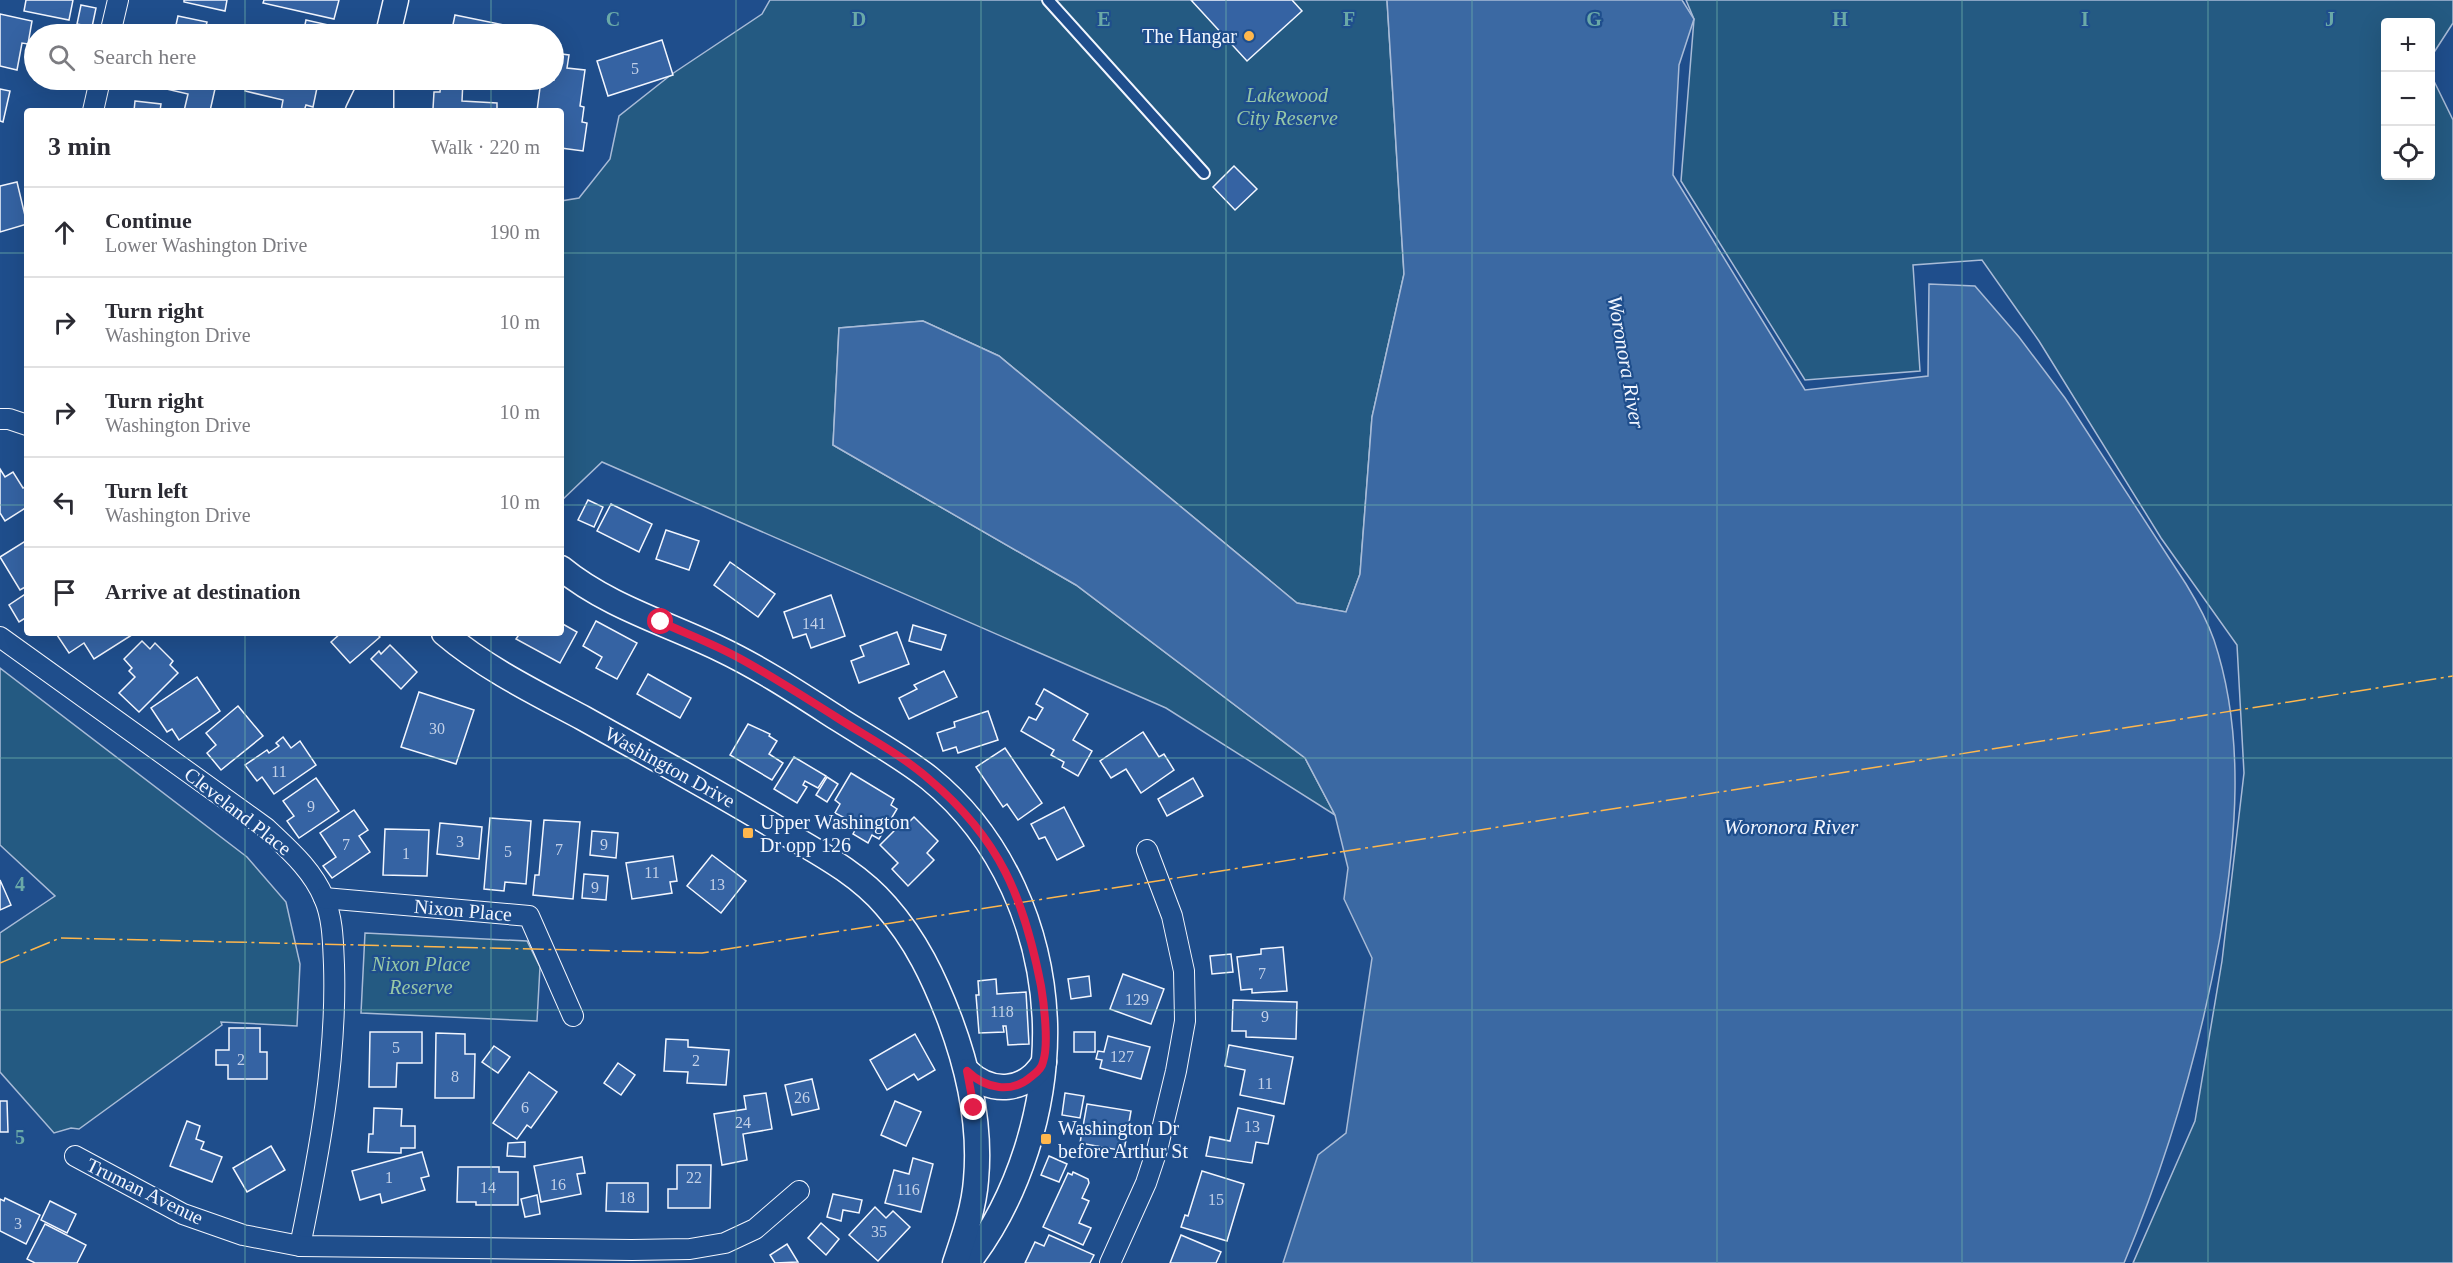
<!DOCTYPE html>
<meta charset="utf-8">
<style>
body{margin:0;font-family:"Times New Roman",serif;background:#f7f7f7;color:#2b2b33}
.controls{position:absolute;right:18px;top:18px;display:grid;overflow:hidden;border-radius:6px;box-shadow:0 6px 24px #0002}
.controls button{width:54px;height:54px;display:grid;place-items:center;padding:0;border:0;border-bottom:2px solid #e1e1e2;background:#fff;color:#2b2b33;font:30px sans-serif}
.stop{position:absolute;width:18px;height:18px;margin:-14px;border:4px solid #e11d48;border-radius:50%;background:#fff}
.stop.end{background:#e11d48;border-color:#fff;box-shadow:0 2px 6px #0008}
.list{margin:0;padding:0;list-style:none}
h2{display:flex;justify-content:space-between;align-items:center;height:78px;margin:0;padding:0 24px;font-size:26px}
h2 small{font-size:20px;font-weight:400;color:#7c7c81}
.list li{display:grid;grid-template-columns:39px 1fr auto;gap:18px;align-items:center;box-sizing:border-box;height:90px;padding:0 24px;border-top:2px solid #e1e1e2}
.list b{display:block;font-size:22px;white-space:nowrap}
.list p{margin:0;font-size:20px;white-space:nowrap;color:#7c7c81}
.list em{font-size:20px;font-style:normal;color:#7c7c81}
.icon{flex:none;width:33px;height:33px;fill:none;stroke:currentColor;stroke-width:2;stroke-linecap:round;stroke-linejoin:round}
.map{position:relative;flex:none;width:2453px;height:1263px;overflow:hidden}
.search{position:absolute;background:#fff;box-shadow:0 6px 24px #0002;left:24px;top:24px;width:540px;height:66px;display:flex;align-items:center;gap:15px;box-sizing:border-box;padding:0 21px;border-radius:33px;color:#7c7c81;font-size:22px}
.panel{position:absolute;background:#fff;box-shadow:0 6px 24px #0002;left:24px;top:108px;width:540px;height:528px;border-radius:6px}
.map>svg:first-child{display:block}
.green{fill:#245a82;stroke:#a8bbd7;stroke-width:1.5}
.water{fill:#3b69a3;stroke:#a8bbd7;stroke-width:1.5}
.building{fill:#3563a3;stroke:#f2f6ff;stroke-width:1.5}
.lines{fill:none;stroke-linecap:round;stroke-linejoin:round}
.service-casing{stroke:#f2f6ff;stroke-width:14}
.minor-casing{stroke:#f2f6ff;stroke-width:22}
.tertiary-casing{stroke:#f2f6ff;stroke-width:27}
.service{stroke:#1f4e8c;stroke-width:10}
.minor{stroke:#1f4e8c;stroke-width:20}
.tertiary{stroke:#1f4e8c;stroke-width:24}
.power{stroke:#ffb74d;stroke-width:1.5;stroke-dasharray:21 4.5 3 4.5;stroke-linecap:butt}
.route{stroke:#e11d48;stroke-width:8}
.grid{fill:none;stroke:#6aa9a8;stroke-width:1.5;stroke-opacity:0.55}
.poi-dot{fill:#ffb74d;stroke:#1f4e8c;stroke-width:2}
.labels{text-anchor:middle;stroke-width:4.5;stroke-linejoin:round;paint-order:stroke}
.number-label{font-size:16px;fill:#c3d1e8}
.poi-label{font-size:20px;fill:#f2f6ff;stroke:#1f4e8c;text-anchor:start}
.park-label{font-size:20px;font-style:italic;fill:#97c8a6;stroke:#1f4e8c}
.street-label{font-size:20px;fill:#f2f6ff;stroke:#1f4e8c}
.water-label{font-size:21px;font-style:italic;fill:#f2f6ff;stroke:#1f4e8c}
.grid-label{font-size:20px;text-anchor:middle;font-weight:bold;fill:#6aa9a8;stroke:#1f4e8c;stroke-width:4.5;stroke-linejoin:round;paint-order:stroke}
</style>
<div class="map">
<svg width="2453" height="1263" viewBox="0 0 2453 1263">
<rect width="100%" height="100%" fill="#1f4e8c"/>
<g class="green">
<path d="M770,0H1387L1404,274L1372,417L1360,574L1346,612L1297,603L999,356L923,321L839,328L833,445L1076,585L1305,758L1335,815L1166,708L602,462L561,501V201L579,198L610,159L619,116L672,74L762,14Z"/>
<path d="M1686,0H2453V23L2431,57L2430,22H2386V176H2430L2431,75L2453,120V1263H2133L2195,1121L2222,961L2244,773L2237,645L2161,538L2039,341L1982,260L1913,265L1920,371L1805,380L1681,181L1694,19Z"/>
<path d="M0,668L247,857L286,902L300,964L297,1026L221,1022L222,1025L79,1129L71,1128L54,1133L0,1072V933L55,896L0,845Z"/>
<path d="M365,933L527,941L540,967L537,1021L361,1013Z"/>
</g>
<path class="water" d="M1387,0H1682L1694,19L1679,65L1673,175L1805,390L1928,376L1929,284L1975,286L2019,337L2065,398L2186,584C2197,602 2207,620 2214,640C2246,736 2236,840 2220,937C2200,1049 2168,1158 2124,1263H1283L1318,1155L1346,1133L1372,958L1344,899L1348,868L1335,815L1305,758L1076,585L833,445L839,328L923,321L999,356L1297,603L1346,612L1360,574L1372,417L1404,274Z"/>
<g class="building">
<path d="M26,0H73L69,20L24,11Z"/>
<path d="M184,0H227L225,11L184,2Z"/>
<path d="M264,0H339L334,19L263,3Z"/>
<path d="M1191,0H1292L1302,11L1247,61Z"/>
<path d="M81,5L96,8L92,27L77,24Z"/>
<path d="M0,14L32,21L28,44L22,43L17,70L0,66Z"/>
<path d="M455,15L524,29L523,34H451Z"/>
<path d="M178,16L207,22L204,34H174Z"/>
<path d="M306,20L333,26L332,34H303Z"/>
<path d="M662,40L673,75L608,96L597,61Z"/>
<path d="M554,53L569,55L567,68L585,70L580,106L584,107L582,122L587,123L583,151L561,148V111H537L541,80H554Z"/>
<path d="M164,80H217L210,111H184L188,94L162,88Z"/>
<path d="M247,80H303L318,83L313,107L306,105L304,111H281L283,100L245,91Z"/>
<path d="M441,80H463L462,101L497,103V111H429V109H433L434,92H440Z"/>
<path d="M0,89L10,91L3,122L0,121Z"/>
<path d="M135,101L161,104L160,111H134Z"/>
<path d="M1234,166L1257,189L1235,210L1213,187Z"/>
<path d="M17,182L27,224L0,232V186Z"/>
<path d="M0,469L5,477L13,472L23,488L25,487L27,490V507L5,521L0,513Z"/>
<path d="M588,500L603,507L594,527L578,520Z"/>
<path d="M611,504L652,524L639,552L597,531Z"/>
<path d="M666,530L699,541L689,570L656,559Z"/>
<path d="M27,540V586L20,590L0,557Z"/>
<path d="M730,562L775,594L758,617L714,585Z"/>
<path d="M27,593V617L19,622L9,605Z"/>
<path d="M831,595L845,636L811,648L806,634L793,638L784,612Z"/>
<path d="M596,621L637,643L617,679L596,668L602,657L583,646Z"/>
<path d="M561,623L577,632L560,663L516,639L520,633H561Z"/>
<path d="M913,625L946,635L941,650L909,641Z"/>
<path d="M897,632L909,664L859,683L851,661L864,656L860,646Z"/>
<path d="M60,633H135L94,659L84,643L69,653L57,635Z"/>
<path d="M341,633H376L380,637L350,663L331,642Z"/>
<path d="M142,641L150,649L155,643L173,661L170,665L178,673L139,712L119,693L135,677L129,671L132,668L124,659Z"/>
<path d="M390,645L417,672L401,689L371,659L379,651L381,654Z"/>
<path d="M944,671L957,697L909,719L899,698L917,689L914,685Z"/>
<path d="M648,674L691,698L680,718L637,694Z"/>
<path d="M197,677L220,711L179,740L172,729L167,732L151,708Z"/>
<path d="M1044,689L1088,714L1073,740L1092,751L1078,776L1062,767L1064,762L1051,755L1054,750L1021,731L1029,717L1036,720L1043,708L1036,704Z"/>
<path d="M419,692L474,710L456,764L401,747Z"/>
<path d="M238,706L263,736L221,770L207,753L216,745L206,733Z"/>
<path d="M988,711L998,740L958,753L956,747L943,751L937,733L955,727L954,722Z"/>
<path d="M748,724L770,734L769,736L777,741L769,754L783,763L772,780L730,755Z"/>
<path d="M1143,732L1159,757L1164,754L1174,770L1141,793L1126,769L1111,778L1100,761Z"/>
<path d="M283,737L291,748L300,741L316,765L274,794L262,777L257,781L245,765L267,750L269,753L279,746L276,743Z"/>
<path d="M1005,748L1042,803L1018,820L1007,804L1003,807L976,767Z"/>
<path d="M794,757L826,776L818,788L805,781L803,785L807,787L797,803L774,789Z"/>
<path d="M851,773L894,799L891,805L897,809L879,839L872,835L868,843L853,834L855,830L843,822L845,818L835,813L840,804L835,800Z"/>
<path d="M827,777L838,784L827,802L816,795Z"/>
<path d="M316,778L339,811L299,838L287,821L294,816L283,801Z"/>
<path d="M1193,778L1203,796L1167,816L1158,799Z"/>
<path d="M1064,807L1084,846L1057,860L1045,837L1039,839L1031,824Z"/>
<path d="M354,810L368,830L359,836L370,852L332,878L323,866L336,857L320,833Z"/>
<path d="M914,817L938,841L927,853L934,860L908,886L892,869L898,863L880,845L900,825L903,828Z"/>
<path d="M490,818L531,821L526,884L505,882L504,891L484,889Z"/>
<path d="M544,820L580,822L573,899L533,895L535,875H539Z"/>
<path d="M440,823L482,827L479,859L437,854Z"/>
<path d="M385,829L429,830L427,876L383,875Z"/>
<path d="M592,831L618,833L616,858L590,855Z"/>
<path d="M712,855L746,881L721,913L687,886Z"/>
<path d="M673,856L677,881L670,882L672,893L632,899L626,863Z"/>
<path d="M584,874L608,876L606,900L582,898Z"/>
<path d="M0,880L11,905L0,910Z"/>
<path d="M1283,947L1287,991L1252,993V989L1241,990L1237,957L1261,954V949Z"/>
<path d="M1231,954L1233,972L1212,974L1210,956Z"/>
<path d="M1123,974L1164,989L1151,1024L1110,1009Z"/>
<path d="M1089,976L1091,996L1071,999L1068,979Z"/>
<path d="M996,979L997,994L1026,992L1029,1044L1008,1045L1006,1026H1003L1004,1032L979,1033L976,995H979L978,981Z"/>
<path d="M1233,1000L1297,1002L1296,1039L1246,1037V1031H1232Z"/>
<path d="M229,1028H260V1052H267V1079H228V1065H216V1050H229Z"/>
<path d="M370,1032H422V1063H397L396,1087H369Z"/>
<rect x="1074" y="1032" width="21" height="20"/>
<path d="M436,1033L465,1034V1054H475L474,1098H435Z"/>
<path d="M915,1034L935,1070L918,1080L914,1074L887,1090L870,1060Z"/>
<path d="M1108,1036L1150,1047L1141,1079L1100,1068L1102,1060L1096,1059L1098,1051L1104,1052Z"/>
<path d="M666,1039L688,1040V1047L729,1050L726,1085L687,1083L688,1072L664,1071Z"/>
<path d="M1229,1045L1293,1057L1284,1104L1240,1095L1245,1070L1225,1066Z"/>
<path d="M494,1046L510,1057L498,1073L482,1062Z"/>
<path d="M618,1063L635,1075L621,1095L604,1083Z"/>
<path d="M529,1072L557,1092L531,1128L527,1125L517,1139L493,1123Z"/>
<path d="M812,1079L819,1109L792,1115L785,1085Z"/>
<path d="M766,1093L772,1129L743,1134L747,1160L722,1165L714,1114L746,1109L744,1096Z"/>
<path d="M1065,1093L1084,1096L1080,1118L1062,1115Z"/>
<path d="M0,1101H7L8,1132H0Z"/>
<path d="M895,1101L921,1112L906,1146L881,1135Z"/>
<path d="M1087,1104L1131,1111L1124,1151L1080,1143Z"/>
<path d="M374,1108L402,1109L401,1126H415V1148H401V1153L368,1152L369,1134H373Z"/>
<path d="M1238,1108L1274,1116L1268,1144L1256,1142L1252,1163L1206,1156L1210,1137L1230,1141Z"/>
<path d="M187,1121L200,1126L196,1139L204,1142L201,1149L222,1157L212,1182L170,1166Z"/>
<path d="M525,1142V1157L507,1156L508,1143Z"/>
<path d="M271,1146L285,1170L247,1192L233,1168Z"/>
<path d="M422,1152L429,1176L421,1178L425,1190L382,1203L380,1194L360,1200L352,1171Z"/>
<path d="M1049,1156L1067,1164L1059,1182L1041,1175Z"/>
<path d="M582,1157L585,1173L577,1174L581,1194L541,1202L534,1166Z"/>
<path d="M913,1158L933,1164L921,1212L885,1203L894,1170L909,1174Z"/>
<path d="M677,1165H711L710,1208H668V1189H677Z"/>
<path d="M458,1167H499V1172H518V1205H476V1202H457Z"/>
<path d="M1202,1171L1244,1184L1227,1241L1181,1227L1185,1215L1188,1216Z"/>
<path d="M1073,1172L1088,1179L1089,1183L1082,1198L1089,1201L1079,1223L1091,1228L1083,1245L1043,1227L1068,1173L1072,1175Z"/>
<path d="M607,1183H648V1212L606,1211Z"/>
<path d="M833,1194L862,1200L859,1213L843,1210L841,1221L827,1217Z"/>
<path d="M537,1195L540,1214L525,1217L521,1199Z"/>
<path d="M5,1198L40,1215L26,1244L0,1231V1199L4,1201Z"/>
<path d="M50,1201L76,1214L67,1233L41,1220Z"/>
<path d="M875,1207L886,1218L893,1211L910,1227L878,1261L849,1235Z"/>
<path d="M821,1223L839,1239L826,1255L808,1238Z"/>
<path d="M45,1224L86,1245L77,1263H35L27,1259Z"/>
<path d="M1049,1235L1094,1255L1090,1263H1025L1035,1242L1044,1246Z"/>
<path d="M1181,1235L1221,1252L1216,1263H1170Z"/>
<path d="M787,1244L798,1262L775,1263L770,1255Z"/>
</g>
<g class="lines">
<defs>
<path id="service" d="M1048,0L1204,173"/>
<g id="minor">
<path d="M110,34L118,0"/>
<path d="M93,111L100,80"/>
<path d="M0,419H9L27,425"/>
<path d="M0,637L266,828C288,849 312,869 324,898C333,918 333,943 334,965C337,1059 319,1154 300,1246"/>
<path d="M324,898L529,916L573,1016"/>
<path d="M75,1156L183,1214L243,1235L300,1246L632,1250L690,1249L725,1243L755,1229L799,1191"/>
<path d="M1110,1263L1146,1183L1157,1150L1176,1071L1185,1021L1184,971L1172,916L1147,850"/>
</g>
<g id="tertiary">
<path d="M388,34L396,0"/>
<path d="M381,80V111"/>
<path d="M358,111L373,80"/>
<path d="M561,568C607,606 666,623 720,649C762,669 801,695 840,720C870,739 901,756 929,778C1002,837 1042,930 1045,1024C1047,1107 1019,1197 968,1263"/>
<path d="M444,633C485,668 536,693 583,718C649,755 716,791 780,830C817,852 858,873 886,906C916,940 934,978 950,1020C969,1071 981,1125 976,1180C974,1208 964,1236 955,1263"/>
<path d="M967,1071C992,1095 1026,1092 1044,1062"/>
</g>
</defs>
<use href="#service" class="service-casing"/>
<use href="#minor" class="minor-casing"/>
<use href="#tertiary" class="tertiary-casing"/>
<use href="#service" class="service"/>
<use href="#minor" class="minor"/>
<use href="#tertiary" class="tertiary"/>
<path class="power" d="M0,963L60,938L702,953L2453,676"/>
</g>
<g class="lines">
<path class="route" d="M661,622C687,634 714,644 739,658C772,676 804,697 836,717C867,737 902,755 930,780C1000,839 1024,898 1041,986C1044,1004 1049,1045 1043,1062C1042,1068 1036,1073 1032,1076C1012,1094 986,1089 967,1071L974,1108"/>
</g>
<path class="grid" d="M245,0V34M491,0V34M736,0V1263M981,0V1263M1226,0V1263M1472,0V1263M1717,0V1263M1962,0V1263M2208,0V1263M245,80V111M491,80V111M0,253H27M561,253H2453M0,505H27M561,505H2453M245,633V1263M491,633V1263M0,758H2453M0,1010H2453"/>
<g class="poi-dot">
<circle cx="1249" cy="36" r="6"/>
<rect x="742" y="827" width="12" height="12" rx="3"/>
<rect x="1040" y="1133" width="12" height="12" rx="3"/>
</g>
<g class="labels">
<g class="number-label">
<text x="635" y="74">5</text>
<text x="814" y="629">141</text>
<text x="437" y="734">30</text>
<text x="279" y="777">11</text>
<text x="311" y="812">9</text>
<text x="460" y="847">3</text>
<text x="346" y="850">7</text>
<text x="604" y="850">9</text>
<text x="559" y="855">7</text>
<text x="508" y="857">5</text>
<text x="406" y="859">1</text>
<text x="652" y="878">11</text>
<text x="717" y="890">13</text>
<text x="595" y="893">9</text>
<text x="1262" y="979">7</text>
<text x="1137" y="1005">129</text>
<text x="1002" y="1017">118</text>
<text x="1265" y="1022">9</text>
<text x="396" y="1053">5</text>
<text x="1122" y="1062">127</text>
<text x="241" y="1065">2</text>
<text x="696" y="1066">2</text>
<text x="455" y="1082">8</text>
<text x="1265" y="1089">11</text>
<text x="802" y="1103">26</text>
<text x="525" y="1113">6</text>
<text x="743" y="1128">24</text>
<text x="1252" y="1132">13</text>
<text x="389" y="1183">1</text>
<text x="694" y="1183">22</text>
<text x="558" y="1190">16</text>
<text x="488" y="1193">14</text>
<text x="908" y="1195">116</text>
<text x="627" y="1203">18</text>
<text x="1216" y="1205">15</text>
<text x="18" y="1229">3</text>
<text x="879" y="1237">35</text>
</g>
<g class="poi-label">
<text x="1237" y="43" text-anchor="end">The Hangar</text>
<text x="760" y="829">Upper Washington<tspan x="760" dy="23">Dr opp 126</tspan></text>
<text x="1058" y="1135">Washington Dr<tspan x="1058" dy="23">before Arthur St</tspan></text>
</g>
<g class="park-label">
<text x="1287" y="102">Lakewood<tspan x="1287" dy="23">City Reserve</tspan></text>
<text x="421" y="971">Nixon Place<tspan x="421" dy="23">Reserve</tspan></text>
</g>
<g class="street-label">
<text transform="translate(670 767) rotate(29)" y="7">Washington Drive</text>
<text transform="translate(238 811) rotate(38)" y="7">Cleveland Place</text>
<text transform="translate(463 910) rotate(5)" y="7">Nixon Place</text>
<text transform="translate(145 1191) rotate(26)" y="7">Truman Avenue</text>
</g>
<g class="water-label">
<text transform="translate(1626 362) rotate(80)" y="7">Woronora River</text>
<text x="1791" y="834">Woronora River</text>
</g>
</g>
<g class="grid-label">
<text x="613" y="26">C</text>
<text x="859" y="26">D</text>
<text x="1104" y="26">E</text>
<text x="1349" y="26">F</text>
<text x="1594" y="26">G</text>
<text x="1840" y="26">H</text>
<text x="2085" y="26">I</text>
<text x="2330" y="26">J</text>
<text x="20" y="891">4</text>
<text x="20" y="1144">5</text>
</g>
</svg>
<div class="controls">
<button>+</button>
<button>−</button>
<button><svg class="icon" aria-label="locate" viewBox="0 0 24 24"><circle cx="12" cy="12" r="6"/><path d="M12 2v4M12 18v4M2 12h4M18 12h4"/></svg></button>
</div>
<div class="stop" style="left:661px;top:622px"></div>
<div class="stop end" style="left:974px;top:1108px"></div>
<div class="search"><svg class="icon" aria-label="search" viewBox="0 0 24 24"><circle cx="10" cy="10" r="6"/><path d="M15 15l6 6"/></svg>Search here</div>
<section class="panel">
<h2>3 min<small>Walk · 220 m</small></h2>
<ul class="list">
<li><svg class="icon" aria-label="ahead" viewBox="0 0 24 24"><path d="M12 20V5M6 11l6-6 6 6"/></svg><div><b>Continue</b><p>Lower Washington Drive</p></div><em>190 m</em></li>
<li><svg class="icon" aria-label="right" viewBox="0 0 24 24"><path d="M7 20v-9h11M14 6l5 5-5 5"/></svg><div><b>Turn right</b><p>Washington Drive</p></div><em>10 m</em></li>
<li><svg class="icon" aria-label="right" viewBox="0 0 24 24"><path d="M7 20v-9h11M14 6l5 5-5 5"/></svg><div><b>Turn right</b><p>Washington Drive</p></div><em>10 m</em></li>
<li><svg class="icon" aria-label="left" viewBox="0 0 24 24"><path d="M17 20v-9H6M10 6l-5 5 5 5"/></svg><div><b>Turn left</b><p>Washington Drive</p></div><em>10 m</em></li>
<li><svg class="icon" aria-label="arrive" viewBox="0 0 24 24"><path d="M6 21V4h12l-3 4 3 4H6"/></svg><div><b>Arrive at destination</b></div></li>
</ul>
</section>
</div>
